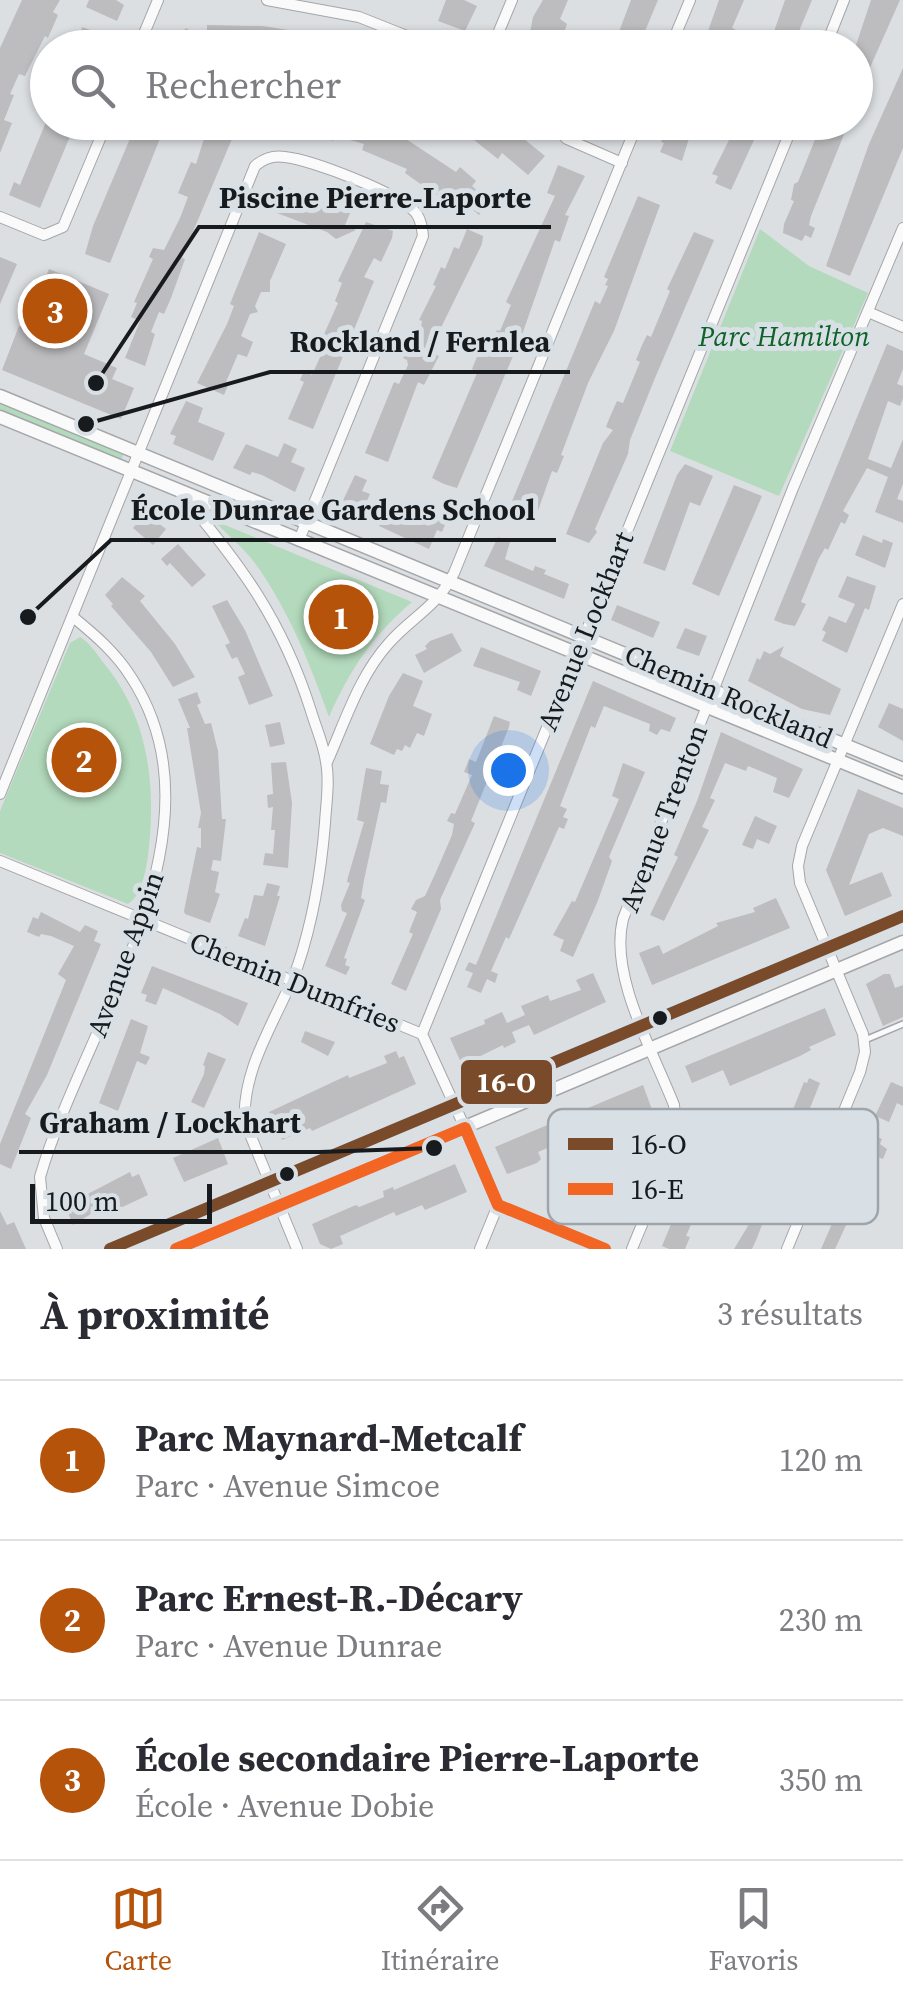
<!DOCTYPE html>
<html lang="fr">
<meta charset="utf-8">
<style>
body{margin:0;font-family:"Source Serif 4",serif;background:#f7f7f7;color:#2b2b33}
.scale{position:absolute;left:30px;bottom:25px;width:182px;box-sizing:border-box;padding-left:10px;border:5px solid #181b1d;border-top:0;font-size:28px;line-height:35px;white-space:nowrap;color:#181b1d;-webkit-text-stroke:8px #d8e0e6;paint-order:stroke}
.you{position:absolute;left:508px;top:770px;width:35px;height:35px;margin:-25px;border:8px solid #fff;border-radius:50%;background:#1a73e8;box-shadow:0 0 0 15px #1a73e833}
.badge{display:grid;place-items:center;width:65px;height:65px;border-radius:50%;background:#b45309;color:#fff;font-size:32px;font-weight:700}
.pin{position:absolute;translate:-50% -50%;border:5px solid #fff;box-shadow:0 2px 10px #0006}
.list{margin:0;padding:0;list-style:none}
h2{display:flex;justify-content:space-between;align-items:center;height:130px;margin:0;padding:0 40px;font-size:42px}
h2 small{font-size:32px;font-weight:400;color:#7c7c81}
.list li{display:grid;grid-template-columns:65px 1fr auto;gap:30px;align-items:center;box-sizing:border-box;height:160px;padding:0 40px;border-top:2px solid #e1e1e2}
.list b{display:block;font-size:38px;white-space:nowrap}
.list p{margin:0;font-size:32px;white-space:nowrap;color:#7c7c81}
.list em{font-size:32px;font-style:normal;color:#7c7c81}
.icon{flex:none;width:55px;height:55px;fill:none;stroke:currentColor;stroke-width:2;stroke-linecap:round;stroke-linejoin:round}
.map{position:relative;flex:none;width:903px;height:1249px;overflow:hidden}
.search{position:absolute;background:#fff;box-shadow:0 2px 8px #0004;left:30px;right:30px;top:30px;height:110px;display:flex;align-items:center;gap:25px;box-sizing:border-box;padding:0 35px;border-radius:55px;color:#7c7c81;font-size:38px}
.sheet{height:610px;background:#fff}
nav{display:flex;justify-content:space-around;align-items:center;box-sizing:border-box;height:140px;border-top:2px solid #e1e1e2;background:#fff;font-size:28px;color:#7c7c81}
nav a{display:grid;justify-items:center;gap:5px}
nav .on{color:#b45309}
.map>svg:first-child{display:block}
.green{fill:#b3dabc}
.building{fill:#bdbcbe}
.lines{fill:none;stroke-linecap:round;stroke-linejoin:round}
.service-casing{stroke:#a4a6a9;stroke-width:8}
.minor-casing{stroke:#a4a6a9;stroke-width:12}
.tertiary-casing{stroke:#a4a6a9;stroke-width:15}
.service{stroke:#fafafb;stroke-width:5}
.minor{stroke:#fafafb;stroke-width:10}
.tertiary{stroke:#fafafb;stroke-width:12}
.bus-1-casing{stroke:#d8e0e6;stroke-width:20}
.bus-2-casing{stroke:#d8e0e6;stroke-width:20}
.bus-1{stroke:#7a4b2a;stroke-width:12}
.bus-2{stroke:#f26522;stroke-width:12}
.bus-dot{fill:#181b1d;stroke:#d8e0e6;stroke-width:4}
.labels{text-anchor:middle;stroke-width:10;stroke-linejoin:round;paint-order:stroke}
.park-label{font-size:28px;font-style:italic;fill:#0f6329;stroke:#d8e0e6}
.street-label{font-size:28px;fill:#181b1d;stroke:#d8e0e6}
.key{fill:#d8e0e6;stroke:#9ea5aa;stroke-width:2.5}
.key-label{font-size:28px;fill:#181b1d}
.leader{fill:none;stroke:#181b1d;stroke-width:4}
.callout-dot{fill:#181b1d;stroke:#d8e0e6;stroke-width:4}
.callout-label{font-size:30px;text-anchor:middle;font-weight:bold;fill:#181b1d;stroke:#d8e0e6;stroke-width:10;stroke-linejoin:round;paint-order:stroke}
.line-badge{stroke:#d8e0e6;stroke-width:4}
.badge-label{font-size:28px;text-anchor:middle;font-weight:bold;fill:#fff}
</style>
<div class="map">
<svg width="903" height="1249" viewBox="0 0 903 1249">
<rect width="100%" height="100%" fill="#dcdfe2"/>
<g class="green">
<path d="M760,229L809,266L868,293L779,496L670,451Z"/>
<path d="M0,403L124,453L121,460L0,411Z"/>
<path d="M213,520L412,602C373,635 349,671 329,717C310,664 290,613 257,566C245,549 228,535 213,520Z"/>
<path d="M80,637C91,644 98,656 106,666C150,721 156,788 148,856C145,873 143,894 128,904L0,853V811L70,643Z"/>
</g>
<g class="building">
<path d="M22,0H60L53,12L58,15L48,38L45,36L25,76L19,74L10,94L14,95L4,120L12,123L0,153V48Z"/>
<path d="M89,0H116L124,5L117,21L86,7Z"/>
<path d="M446,0H464L477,6L465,31L438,21Z"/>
<path d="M543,0H568L560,19L567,24L564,33L559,30L553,47L529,37L533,17Z"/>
<path d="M631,0H658L638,48H619L614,45Z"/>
<path d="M719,0H744L732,28L735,29L727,48H702Z"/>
<path d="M785,0H812L792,48L770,43Z"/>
<path d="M871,0H900L856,99V45Z"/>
<path d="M207,25L263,26L332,37L357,45L171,48L186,28L207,45Z"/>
<path d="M82,27L112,38L108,48H78Z"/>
<path d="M903,68V148L850,276L826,266L869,144Z"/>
<path d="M46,122H76L40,208L9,195L14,182L20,185Z"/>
<path d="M137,122L165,126L110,263L85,254L93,226Z"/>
<path d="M301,122H370L409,141L456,172L460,167L476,181L472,186L490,202L479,215L460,199L453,207L405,173L407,169L362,150L364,144L340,137L332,141L330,135Z"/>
<path d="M452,122H511L508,126L545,156L528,175L502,153L498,159L469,136L471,134Z"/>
<path d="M672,122H694L682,161L660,152L664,143L661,142L668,124Z"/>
<path d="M738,122L759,129L731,190L715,183L718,176L712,174Z"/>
<path d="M822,122H849L811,216L809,225L815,228L811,238L805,235L802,241L783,233L784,224L794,201L791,200L794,184L798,182Z"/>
<path d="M209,123L234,134L182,258L185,259L171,298L164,314L159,312L151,332L155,334L145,366L125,358L140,321L131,317L137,303L134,302L153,259L149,257L153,248L164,250L180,218L188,197L178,193L191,162L196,164Z"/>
<path d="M558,165L585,176L565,215L569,216L560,242L555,240L522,335L457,488L444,484L432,478L477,373L472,369L483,342L491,346L497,330L500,331L511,305L506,302L555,196L547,193Z"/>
<path d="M287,188L301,190L304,196L312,199L351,211L345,225L356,230L336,239L327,232L269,210L274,197L282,200Z"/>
<path d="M638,196L660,205L614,331L588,383L561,455L564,456L557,473L552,471L534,522L508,511L595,301L600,304L608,286L605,285L608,279L604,277Z"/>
<path d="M366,222L393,231L392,238L381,262L374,258L364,277L374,281L313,429L288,419L304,382L300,380L304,371L312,375L321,355L323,345L320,343L338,303L335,301L342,283L338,281Z"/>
<path d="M467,229L483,236L482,244L429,352L439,356L424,385L418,382L388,462L365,453L394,382L399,384L408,365L407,360L403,358L421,328L422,321L419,320L436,286L433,285L441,267L445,269L454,247L459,249Z"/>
<path d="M259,232L286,244L270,281V292H261L255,306L258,312L250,314L241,336L253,342L247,357L238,354L226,382L229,383L224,395L197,383L227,324L234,306L230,304Z"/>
<path d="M694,232L714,240L655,378L630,440L628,454L595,529L597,532L589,543L566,534L603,443L613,430L606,427L609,419L617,401L623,403L640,362L636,360L642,345L647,335L651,337L670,291L667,289Z"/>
<path d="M0,257L17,264L0,304Z"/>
<path d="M49,269L109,294L84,354L117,368L112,379L134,388L121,419L2,370L19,326L25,328Z"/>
<path d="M887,344L903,351V369L897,384L903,386V398L900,406L888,401L868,459L891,468L903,439V484L897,499L903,501V523L875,512L888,477L867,468L843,511L849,515L845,524L841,522L828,550L825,548L819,558L801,602L806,604L795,626L784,624L774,620Z"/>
<path d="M186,401L203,408L198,422L225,433L213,461L173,444L176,436L170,434Z"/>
<path d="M284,443L297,449L291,462L305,468L295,492L262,475L252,472L250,475L233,468L246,444L278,457Z"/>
<path d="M685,464L713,476L700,506L690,502L665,571L643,563L677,475Z"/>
<path d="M355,475L367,480L362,491L370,494L358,520L339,509Z"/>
<path d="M734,485L762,496L719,596L692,584Z"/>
<path d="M387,507L429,526L435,513L448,518L442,532L437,530L429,549L379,526Z"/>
<path d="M145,513L166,529L153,545L133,528Z"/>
<path d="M863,535L882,543L883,539L893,543L885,568L855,555Z"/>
<path d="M498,537L510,542L505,559L533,571L535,566L546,570L544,574L569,584L564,599L484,566Z"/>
<path d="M178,544L206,575L192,587L170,563L167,566L161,559Z"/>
<path d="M847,576L876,586L869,610L865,608L847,653L822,641L826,632L822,630L829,616L846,623L855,604L838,597Z"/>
<path d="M122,577L145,596L140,601L175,644L195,677L173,687L151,652L111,606L113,604L105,595Z"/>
<path d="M227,600L245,630L273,696L249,705L238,677L245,674L237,657L232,659L225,645L230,643L212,606Z"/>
<path d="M617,605L660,622L653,638L611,620Z"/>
<path d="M685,628L707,636L699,656L676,648Z"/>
<path d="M452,633L462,651L424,673L415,655L427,649L425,646L430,641Z"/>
<path d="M784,646L780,656L841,689L830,715L802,709L748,681L757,658L760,660L764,651L770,654Z"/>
<path d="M481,647L541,671L531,696L517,690L520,682L473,666Z"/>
<path d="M403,673L423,681L413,706L432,714L424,736L417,733L410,748L405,745L402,751L397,749L394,755L370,744L389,696Z"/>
<path d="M593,681L676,718L670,732L661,729L657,735L649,731L650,724L604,706L595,728L591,726L560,806L567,809L563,817L568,819L564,829L559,827L509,939L506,937L491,971L498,974L495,983L487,979L481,993L467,987L473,973L465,970L469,962L476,965Z"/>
<path d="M197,692L201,703L197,705L205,724L211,723L218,751L222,819H226L221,861L213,860L211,870L219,872L215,892L220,894L210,923L185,914L184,911L197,847L201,848V828H198L201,813L187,728H190L178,699Z"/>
<path d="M889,703L903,709V741L878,727Z"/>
<path d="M494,716L510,722L509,727L471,821L475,823L440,900L441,909L406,991L391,984L413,934L409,932L417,912L411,909L416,900L425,896L436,872L452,835L454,824L447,821L451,813L455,814L472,775L464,772L469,759L476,762Z"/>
<path d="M280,722L285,744L270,747L265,725Z"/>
<path d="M721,732L803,769L789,798L773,792L777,778L748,766L746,771L725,763L710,798L715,800L702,827L709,830L664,921L650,915L678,857L674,855L697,801Z"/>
<path d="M286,762L292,803L288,868L263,865L265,853L273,854L275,830H271L273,807L268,808L267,795L273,794L271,763Z"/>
<path d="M623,763L645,772L609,857L612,861L597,903L573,957L560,951L564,940L553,935L572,901L575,902L619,799L612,796Z"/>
<path d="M366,768L382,771L380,784L389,785L386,803L381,802L364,880L361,898L365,900L344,958L347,959L345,965L350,967L346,975L325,966L347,913L342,911L341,905L350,883L347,882L348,877L364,822L357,820Z"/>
<path d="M858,789L903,808V836L883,828L869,834L849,885L882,872L892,896L845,916L826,870Z"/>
<path d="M755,816L777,826L769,844L757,839L753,849L742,845Z"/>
<path d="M267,883L280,886L277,896H280L265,946L238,936L245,918L248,919L254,895L263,896Z"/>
<path d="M776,898L790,928L652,985L639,953L659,945L663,954L718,926L716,923L755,912L753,908Z"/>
<path d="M41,912L80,932L85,925L98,931L94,941L101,944L47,1075L25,1114L31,1118L11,1169L0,1164V1144L66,980L58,974L74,946L51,936L41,934L39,937L27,932L33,917L38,919Z"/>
<path d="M152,966L248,1003L238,1026L220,1014L163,988L156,1005L145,1001L147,995L141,993Z"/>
<path d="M593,973L606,1002L534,1035L529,1025L512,1032L516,1042L504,1048L503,1045L462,1065L450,1038L485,1024L484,1020L502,1012L507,1023L525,1015L521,1006L548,995L550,1001L581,990L576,980Z"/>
<path d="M884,974H890L895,988L903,985V1017L883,1026L866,984Z"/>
<path d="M825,1008L836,1035L809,1047L811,1050L800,1056L730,1086L723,1070L692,1083L685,1066Z"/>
<path d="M131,1019L148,1026L140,1053L150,1057L146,1065L137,1061L118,1111L99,1103Z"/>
<path d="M305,1031L335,1042L328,1056L301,1042Z"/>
<path d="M396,1051L399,1058L404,1056L416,1084L312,1131L310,1128L282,1140L269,1112L348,1075L349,1078L387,1063L384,1056Z"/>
<path d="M208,1052L226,1059L204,1108L191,1102L204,1074L205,1066L203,1065Z"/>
<path d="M809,1078L820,1083L804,1123L793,1118L796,1113L792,1112L804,1082L807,1083Z"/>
<path d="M891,1082L903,1087V1106L897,1103L889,1122L875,1116Z"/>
<path d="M643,1085L654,1115L643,1120L641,1116L597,1133L594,1128L538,1152L541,1159L537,1163L507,1174L495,1147Z"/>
<path d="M719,1112L738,1114L731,1167L713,1159L703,1183L708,1186L686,1236L690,1237L685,1249H669L662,1246L700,1154L713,1159Z"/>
<path d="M785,1129L796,1133L794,1139L757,1238L752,1249H734L754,1216L750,1214L762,1185L765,1186L772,1169L773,1163L770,1162Z"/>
<path d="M871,1134L882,1139L880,1144L887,1149L883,1159L878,1157L869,1179L864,1177L857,1194L860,1195L835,1249H821Z"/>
<path d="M218,1138L228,1164L184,1182L173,1158Z"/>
<path d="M455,1164L467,1192L425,1210L422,1205L396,1216L394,1212L340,1236L343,1244L331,1249L320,1244L312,1224L356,1205L359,1207L384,1197L383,1191L393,1187L394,1190Z"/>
<path d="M130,1172L132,1177L139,1174L148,1195L116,1210L109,1211L104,1206L73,1225L63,1200L76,1194L78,1199Z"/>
<path d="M0,1211L7,1225L14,1222L26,1249H0Z"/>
</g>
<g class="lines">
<defs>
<path id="service" d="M865,1040L903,1024"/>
<g id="minor">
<path d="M267,0L359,17L437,48"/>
<path d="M138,48L158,0"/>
<path d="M492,48L512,0"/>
<path d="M670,48L690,0"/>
<path d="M825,48L844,0"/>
<path d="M549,122L567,139L622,163"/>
<path d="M0,217L44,235L63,227L107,122"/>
<path d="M868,312L903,327"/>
<path d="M179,491C240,564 282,619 311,711C316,728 324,745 326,762C330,781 326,804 325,823C321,873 314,917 298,965C280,1015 241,1067 245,1122L297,1249"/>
<path d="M327,762C345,722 359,676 389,643C413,616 437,607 454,573L638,122"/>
<path d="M0,794L255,166C263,159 274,155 285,157C312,160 399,193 416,213C421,220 422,227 423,236L299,540"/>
<path d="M0,861L422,1034"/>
<path d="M465,1128L422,1034L794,122"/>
<path d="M57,1249L44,1218L40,1177C83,1027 232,831 131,677C116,653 95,635 73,617"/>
<path d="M480,1249L498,1205"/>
<path d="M632,1249C648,1207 680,1150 674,1105C653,1051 609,976 623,919L793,488L903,228"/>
<path d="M787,1249L860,1072L865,1052L863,1034L800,883L798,866L802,846L903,604"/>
</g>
<g id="tertiary">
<path d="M0,396L903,769"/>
<path d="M0,417L903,787"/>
<path d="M465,1128L498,1205L605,1249"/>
<path d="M110,1249L903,916"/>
<path d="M176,1249L903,942"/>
</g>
</defs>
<use href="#service" class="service-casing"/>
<use href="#minor" class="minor-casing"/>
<use href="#tertiary" class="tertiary-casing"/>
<use href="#service" class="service"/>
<use href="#minor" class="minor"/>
<use href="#tertiary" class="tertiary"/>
<defs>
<path id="bus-1" d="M110,1249L903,916"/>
<path id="bus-2" d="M176,1249L465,1128L498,1205L605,1249"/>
</defs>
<use href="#bus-1" class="bus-1-casing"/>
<use href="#bus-2" class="bus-2-casing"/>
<use href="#bus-1" class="bus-1"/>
<use href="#bus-2" class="bus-2"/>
</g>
<g class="bus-dot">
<circle cx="660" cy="1018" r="9"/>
<circle cx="287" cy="1174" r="9"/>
</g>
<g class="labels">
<g class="park-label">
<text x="784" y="346">Parc Hamilton</text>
</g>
<g class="street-label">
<text transform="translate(585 631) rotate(-68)" y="10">Avenue Lockhart</text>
<text transform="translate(729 696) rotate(23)" y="10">Chemin Rockland</text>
<text transform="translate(663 818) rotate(-69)" y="10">Avenue Trenton</text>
<text transform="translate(125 954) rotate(-70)" y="10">Avenue Appin</text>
<text transform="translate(295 982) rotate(22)" y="10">Chemin Dumfries</text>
</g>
</g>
<rect x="548" y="1109" width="330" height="115" rx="15" class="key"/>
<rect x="568" y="1138" width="45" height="12" fill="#7a4b2a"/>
<rect x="568" y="1183" width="45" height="12" fill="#f26522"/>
<g class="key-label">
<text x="630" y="1154">16-O</text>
<text x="630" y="1199">16-E</text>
</g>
<path class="leader" d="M96 383L199 227H551M86 424L270 372H570M28 617L111 540H556M434 1148L320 1152H19"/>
<g class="callout-dot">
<circle cx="96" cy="383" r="10"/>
<circle cx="86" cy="424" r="10"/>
<circle cx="28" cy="617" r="10"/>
<circle cx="434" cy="1148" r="10"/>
</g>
<g class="callout-label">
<text x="375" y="208">Piscine Pierre-Laporte</text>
<text x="420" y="352">Rockland / Fernlea</text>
<text x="333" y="520">École Dunrae Gardens School</text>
<text x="170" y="1133">Graham / Lockhart</text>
</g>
<rect class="line-badge" x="459" y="1058" width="95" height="48" rx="10" fill="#7a4b2a"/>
<g class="badge-label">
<text x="506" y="1092">16-O</text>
</g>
</svg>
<div class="scale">100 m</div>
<div class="you"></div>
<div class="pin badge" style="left:341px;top:617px">1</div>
<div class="pin badge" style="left:84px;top:760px">2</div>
<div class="pin badge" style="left:55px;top:311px">3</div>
<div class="search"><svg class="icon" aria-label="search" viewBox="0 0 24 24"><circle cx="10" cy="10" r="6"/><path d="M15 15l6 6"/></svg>Rechercher</div>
</div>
<section class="sheet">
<h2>À proximité<small>3 résultats</small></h2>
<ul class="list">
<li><span class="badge">1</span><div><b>Parc Maynard-Metcalf</b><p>Parc · Avenue Simcoe</p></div><em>120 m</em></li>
<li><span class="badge">2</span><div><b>Parc Ernest-R.-Décary</b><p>Parc · Avenue Dunrae</p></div><em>230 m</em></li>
<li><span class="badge">3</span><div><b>École secondaire Pierre-Laporte</b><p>École · Avenue Dobie</p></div><em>350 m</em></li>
</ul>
</section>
<nav>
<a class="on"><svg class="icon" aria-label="map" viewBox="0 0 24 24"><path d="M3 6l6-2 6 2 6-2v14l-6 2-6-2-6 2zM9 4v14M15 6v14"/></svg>Carte</a>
<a><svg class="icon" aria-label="directions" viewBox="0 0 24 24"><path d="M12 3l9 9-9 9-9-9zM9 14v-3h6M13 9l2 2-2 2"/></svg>Itinéraire</a>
<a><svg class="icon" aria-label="saved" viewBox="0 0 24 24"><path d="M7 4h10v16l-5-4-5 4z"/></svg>Favoris</a>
</nav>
